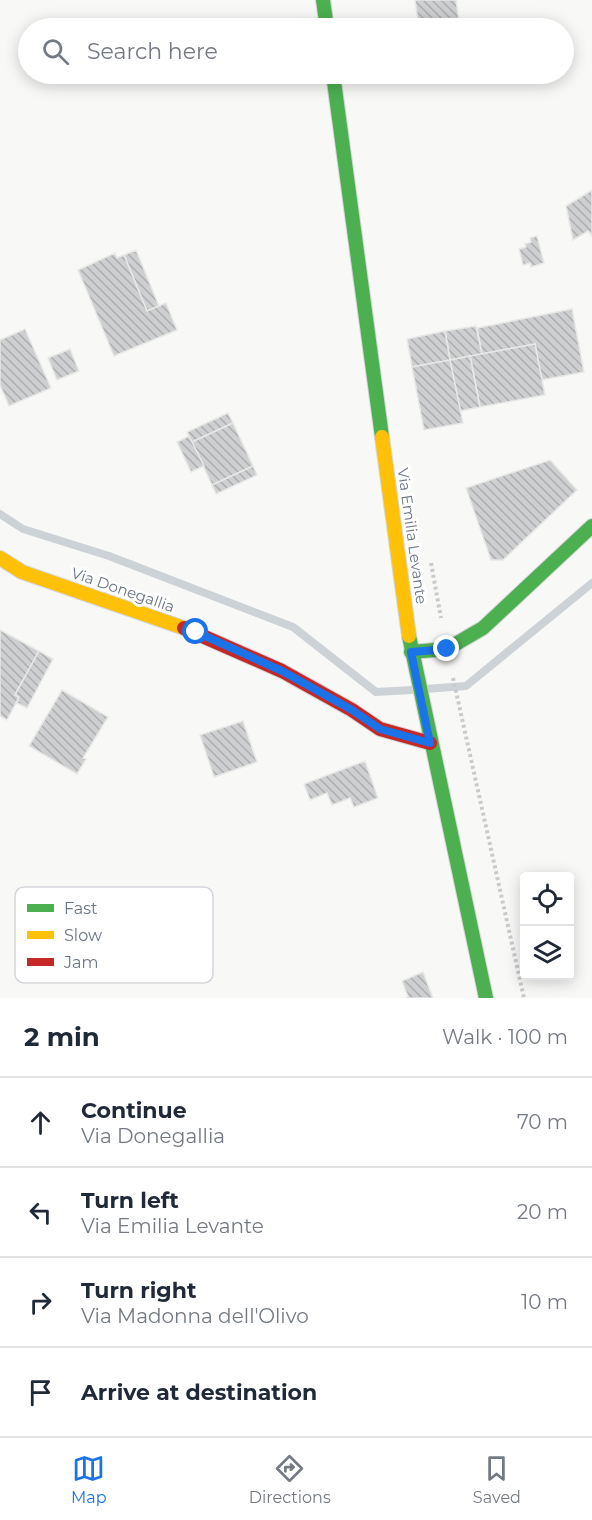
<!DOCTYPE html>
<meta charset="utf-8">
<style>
body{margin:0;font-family:Montserrat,sans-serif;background:#f6f6f7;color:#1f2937}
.controls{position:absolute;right:18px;bottom:18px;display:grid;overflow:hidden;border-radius:6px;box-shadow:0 3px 15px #0003}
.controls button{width:54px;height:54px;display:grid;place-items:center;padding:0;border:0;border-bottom:2px solid #e0e1e3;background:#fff;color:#1f2937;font:30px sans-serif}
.stop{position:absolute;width:18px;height:18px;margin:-14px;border:4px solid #1a73e8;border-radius:50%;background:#fff}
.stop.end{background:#1a73e8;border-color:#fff;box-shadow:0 2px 6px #0008}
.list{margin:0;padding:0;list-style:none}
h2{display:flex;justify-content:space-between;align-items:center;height:78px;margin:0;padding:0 24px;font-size:26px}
h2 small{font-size:20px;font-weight:400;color:#747a83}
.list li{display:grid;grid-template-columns:39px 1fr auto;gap:18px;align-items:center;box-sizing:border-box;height:90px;padding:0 24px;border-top:2px solid #e0e1e3}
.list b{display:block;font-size:22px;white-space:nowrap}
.list p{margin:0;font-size:20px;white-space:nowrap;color:#747a83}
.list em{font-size:20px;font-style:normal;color:#747a83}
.icon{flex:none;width:33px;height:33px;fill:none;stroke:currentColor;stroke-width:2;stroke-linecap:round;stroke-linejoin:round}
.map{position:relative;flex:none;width:592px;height:998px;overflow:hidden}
.search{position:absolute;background:#fff;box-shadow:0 3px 15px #0003;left:18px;right:18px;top:18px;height:66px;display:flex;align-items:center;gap:15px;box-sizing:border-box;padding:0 21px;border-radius:33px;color:#747a83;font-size:22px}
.sheet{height:438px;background:#fff}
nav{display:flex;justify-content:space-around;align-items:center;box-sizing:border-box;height:84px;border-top:2px solid #e0e1e3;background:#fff;font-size:16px;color:#747a83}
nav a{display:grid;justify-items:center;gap:3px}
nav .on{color:#1a73e8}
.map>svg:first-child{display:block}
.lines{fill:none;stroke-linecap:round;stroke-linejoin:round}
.stream{stroke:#cdd2d6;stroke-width:8}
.building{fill:url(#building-back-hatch);stroke:#e8e8e6;stroke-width:1.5}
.fast-casing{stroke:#d5d6d6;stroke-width:16}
.slow-casing{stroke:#d5d6d6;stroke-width:16}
.jam-casing{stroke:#d5d6d6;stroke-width:16}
.path{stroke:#c9cacb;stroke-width:4;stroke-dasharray:3 3;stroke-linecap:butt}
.fast{stroke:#4caf50;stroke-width:14}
.slow{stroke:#ffc107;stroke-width:14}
.jam{stroke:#c62828;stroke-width:14}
.route{stroke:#1a73e8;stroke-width:8}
.labels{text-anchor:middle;stroke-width:6;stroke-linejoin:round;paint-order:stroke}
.street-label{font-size:15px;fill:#6b7684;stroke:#fff}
.key{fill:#fff;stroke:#d3d6da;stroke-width:1.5}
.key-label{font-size:16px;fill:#6b7684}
</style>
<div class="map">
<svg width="592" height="998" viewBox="0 0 592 998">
<defs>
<pattern id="building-back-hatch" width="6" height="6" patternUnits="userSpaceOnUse" patternTransform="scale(1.5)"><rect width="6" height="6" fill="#cecfd0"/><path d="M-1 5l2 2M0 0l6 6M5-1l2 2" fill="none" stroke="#abadae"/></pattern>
</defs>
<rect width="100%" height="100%" fill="#f8f8f7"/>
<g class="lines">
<g class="stream">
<path d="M0,514L23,529L109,556L293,627L376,692L412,690"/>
<path d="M425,689L466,686L592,583"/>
</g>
</g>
<g class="building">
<path d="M415,0H456L460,28H419Z"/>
<path d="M592,190V236L588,231L573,240L566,206Z"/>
<path d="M537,236L544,263L531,267L530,263L523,265L519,249L526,247L525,244L531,242L530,238Z"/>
<path d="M136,250L159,306L147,311L124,255Z"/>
<path d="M115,253L117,258L124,255L147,311L166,303L177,330L114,356L78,270Z"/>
<path d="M572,309L584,372L541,380L535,344L482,354L477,328Z"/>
<path d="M476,326L482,354L450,360L445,331Z"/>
<path d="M25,329L51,388L9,406L0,385V340Z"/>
<path d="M445,331L450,360L412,367L407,339Z"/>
<path d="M535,344L545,395L480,407L470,356Z"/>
<path d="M70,349L79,371L57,380L48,358Z"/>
<path d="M470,356L480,407L460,411L450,360Z"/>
<path d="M450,360L463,423L424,430L412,367Z"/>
<path d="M228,413L233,423L192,442L187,432Z"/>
<path d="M233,423L253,466L212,485L192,442Z"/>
<path d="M189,436L204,466L191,472L177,442Z"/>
<path d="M550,460L577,490L503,560H491L466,488Z"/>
<path d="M253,466L257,475L216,494L212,485Z"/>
<path d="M0,630L39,651L15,695L19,697L7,720L0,716Z"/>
<path d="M39,651L53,659L27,708L17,703L19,697L15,695Z"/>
<path d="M62,690L108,717L83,758L86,759L77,774L29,746Z"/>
<path d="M243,721L257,762L214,777L200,735Z"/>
<path d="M365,761L378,798L354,807L350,798L332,805L327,793L310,800L304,784Z"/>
<path d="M423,972L433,998H406L408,997L402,981Z"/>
</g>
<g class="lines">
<defs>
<g id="fast">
<path d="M323,0L327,28"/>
<path d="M333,74L382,437"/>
<path d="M409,636L486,998"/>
<path d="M411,652L447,649L483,628L592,526"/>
</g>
<g id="slow">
<path d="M382,437L409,636"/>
<path d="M0,558L22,572L184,628"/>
</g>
<path id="jam" d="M184,628L282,671L352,710L380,729L430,743"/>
</defs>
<use href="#fast" class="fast-casing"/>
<use href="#slow" class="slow-casing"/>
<use href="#jam" class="jam-casing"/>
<g class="path">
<path d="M431,563L441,618"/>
<path d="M453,678L524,998"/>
</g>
<use href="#fast" class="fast"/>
<use href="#slow" class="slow"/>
<use href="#jam" class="jam"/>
</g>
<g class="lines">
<path class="route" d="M196,632L282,671L352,710L380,729L430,743L411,652L447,649"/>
</g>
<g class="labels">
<g class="street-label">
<text transform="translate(412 536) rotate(82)" y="5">Via Emilia Levante</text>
<text transform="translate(123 590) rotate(19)" y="5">Via Donegallia</text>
</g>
</g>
<rect x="15" y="887" width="198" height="96" rx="9" class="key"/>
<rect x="27" y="904" width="27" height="8" fill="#4caf50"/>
<rect x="27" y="931" width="27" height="8" fill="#ffc107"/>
<rect x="27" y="958" width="27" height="8" fill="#c62828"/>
<g class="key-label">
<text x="64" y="914">Fast</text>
<text x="64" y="941">Slow</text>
<text x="64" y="968">Jam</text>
</g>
</svg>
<div class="controls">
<button><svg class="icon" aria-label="locate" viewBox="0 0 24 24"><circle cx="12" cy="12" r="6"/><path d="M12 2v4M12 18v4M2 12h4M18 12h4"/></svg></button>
<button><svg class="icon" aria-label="layers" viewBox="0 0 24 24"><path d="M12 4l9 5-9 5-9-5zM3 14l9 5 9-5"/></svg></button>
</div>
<div class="stop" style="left:196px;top:632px"></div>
<div class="stop end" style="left:447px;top:649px"></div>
<div class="search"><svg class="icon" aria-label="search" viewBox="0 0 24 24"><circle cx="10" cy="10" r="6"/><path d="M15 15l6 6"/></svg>Search here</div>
</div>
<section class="sheet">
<h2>2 min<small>Walk · 100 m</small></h2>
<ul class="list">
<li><svg class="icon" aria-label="ahead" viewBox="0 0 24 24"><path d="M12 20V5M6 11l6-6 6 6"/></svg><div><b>Continue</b><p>Via Donegallia</p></div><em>70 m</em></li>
<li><svg class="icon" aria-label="left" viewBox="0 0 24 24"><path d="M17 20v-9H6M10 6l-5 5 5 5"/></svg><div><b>Turn left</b><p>Via Emilia Levante</p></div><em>20 m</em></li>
<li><svg class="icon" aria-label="right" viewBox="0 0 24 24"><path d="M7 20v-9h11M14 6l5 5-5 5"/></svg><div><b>Turn right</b><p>Via Madonna dell'Olivo</p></div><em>10 m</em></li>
<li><svg class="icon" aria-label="arrive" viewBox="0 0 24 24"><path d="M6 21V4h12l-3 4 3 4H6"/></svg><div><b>Arrive at destination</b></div></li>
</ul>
</section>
<nav>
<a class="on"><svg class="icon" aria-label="map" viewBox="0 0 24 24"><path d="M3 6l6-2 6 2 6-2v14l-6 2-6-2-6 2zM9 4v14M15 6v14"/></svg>Map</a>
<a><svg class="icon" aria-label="directions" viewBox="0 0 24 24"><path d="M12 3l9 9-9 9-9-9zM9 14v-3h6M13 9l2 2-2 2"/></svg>Directions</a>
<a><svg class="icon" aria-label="saved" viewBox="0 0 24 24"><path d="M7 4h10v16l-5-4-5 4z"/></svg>Saved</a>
</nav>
